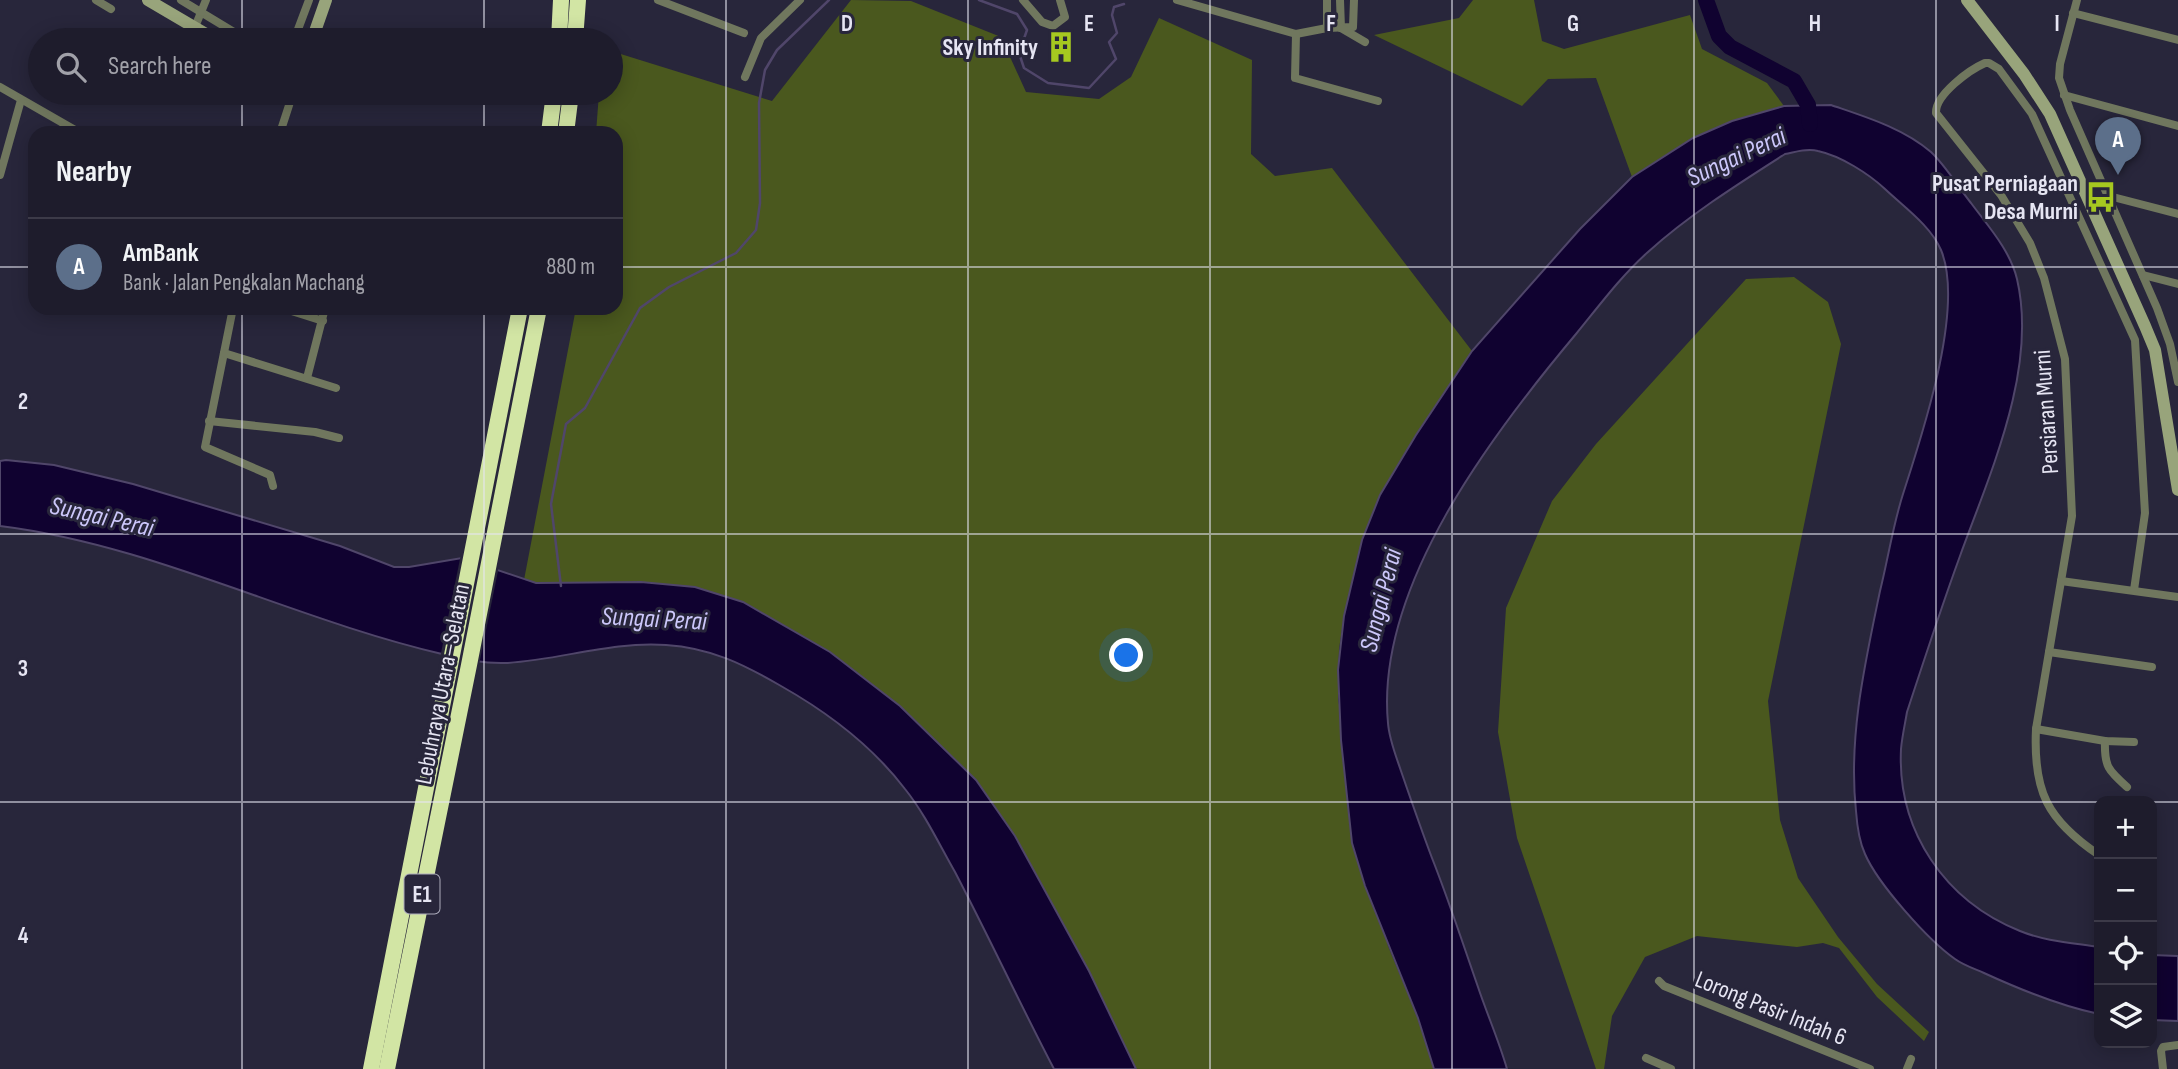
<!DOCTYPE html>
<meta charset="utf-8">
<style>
body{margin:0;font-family:"Sofia Sans Condensed",sans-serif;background:#262534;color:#f1f3f6}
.controls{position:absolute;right:21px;bottom:21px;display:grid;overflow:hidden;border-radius:14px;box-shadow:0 4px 18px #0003}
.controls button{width:63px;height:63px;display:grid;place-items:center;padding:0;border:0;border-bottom:2px solid #3c3a48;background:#1e1c2c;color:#f1f3f6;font:35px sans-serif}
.you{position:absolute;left:1127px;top:656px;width:24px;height:24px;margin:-18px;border:5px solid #fff;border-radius:50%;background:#1a73e8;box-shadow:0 0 0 10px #1a73e833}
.badge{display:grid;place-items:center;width:46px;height:46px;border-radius:50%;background:#8c9099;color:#fff;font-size:23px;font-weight:700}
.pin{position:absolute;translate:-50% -58px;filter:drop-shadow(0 2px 4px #0008)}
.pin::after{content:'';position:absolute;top:37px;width:24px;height:21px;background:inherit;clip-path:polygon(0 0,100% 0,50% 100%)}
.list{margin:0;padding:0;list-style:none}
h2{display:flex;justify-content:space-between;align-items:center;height:91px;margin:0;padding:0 28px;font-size:30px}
h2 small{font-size:23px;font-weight:400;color:#a1a1a9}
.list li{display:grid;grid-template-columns:46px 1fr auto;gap:21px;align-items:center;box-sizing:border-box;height:98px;padding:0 28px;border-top:2px solid #3c3a48}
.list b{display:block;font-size:26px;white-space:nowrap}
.list p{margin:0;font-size:23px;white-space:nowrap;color:#a1a1a9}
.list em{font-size:23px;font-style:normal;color:#a1a1a9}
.icon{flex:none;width:38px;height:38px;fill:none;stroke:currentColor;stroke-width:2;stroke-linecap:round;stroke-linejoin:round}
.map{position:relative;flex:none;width:2178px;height:1069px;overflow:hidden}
.search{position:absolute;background:#1e1c2c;box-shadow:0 4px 18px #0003;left:28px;top:28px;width:595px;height:77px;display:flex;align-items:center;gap:18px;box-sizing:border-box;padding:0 24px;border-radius:38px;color:#a1a1a9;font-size:26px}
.panel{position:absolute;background:#1e1c2c;box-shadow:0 4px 18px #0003;left:28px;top:126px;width:595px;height:189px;border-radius:21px}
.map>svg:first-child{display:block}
.green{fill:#4a581e}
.water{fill:#100230;stroke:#50466a;stroke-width:2}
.pier{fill:#28263b}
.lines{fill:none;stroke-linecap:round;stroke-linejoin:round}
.stream{stroke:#50466a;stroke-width:2.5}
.river{stroke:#100230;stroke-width:16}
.minor{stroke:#70775e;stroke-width:8}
.secondary{stroke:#98a47b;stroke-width:12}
.motorway{stroke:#d2e5a4;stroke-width:16}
.grid{fill:none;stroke:#e6e5f3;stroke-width:2;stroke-opacity:0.55}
.labels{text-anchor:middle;stroke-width:6;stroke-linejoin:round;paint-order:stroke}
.shield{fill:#28263b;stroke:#adacbc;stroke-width:2}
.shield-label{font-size:23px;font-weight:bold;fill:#e6e5f3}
.poi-label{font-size:24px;font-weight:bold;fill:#e6e5f3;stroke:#28263b;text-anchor:end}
.street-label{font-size:24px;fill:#e6e5f3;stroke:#28263b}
.water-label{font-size:26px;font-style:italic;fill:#ccc7fa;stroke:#28263b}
.grid-label{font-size:23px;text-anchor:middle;font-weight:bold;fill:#e6e5f3;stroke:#28263b;stroke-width:6;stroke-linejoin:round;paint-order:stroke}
</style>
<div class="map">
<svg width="2178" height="1069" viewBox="0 0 2178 1069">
<rect width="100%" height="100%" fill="#28263b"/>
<g class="green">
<path d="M851,0L911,1L1001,37L1026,92L1099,99L1131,77L1159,18L1252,60L1251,154L1275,176L1332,168L1472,351L1416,435L1380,495L1362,540L1344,616L1339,649L1338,700L1388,946L1418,1018L1434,1069H1136L1089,971L1015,836L976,780L900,706L830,652L743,602L695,587L641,582L564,585L536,583L524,580L576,308H616V133H596L599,93H611V51L772,101Z"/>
<path d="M1473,0H1534L1542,41L1564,49L1690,15L1702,49L1767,83L1784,106C1727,119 1680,144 1632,177L1596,78L1548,79L1522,106L1374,35L1459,18Z"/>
<path d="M1794,277L1828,302L1841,344L1768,701L1780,820L1798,878L1838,937L1877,984L1929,1032L1924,1041L1877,997L1839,948L1823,943L1797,947L1697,936L1645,957L1612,1016L1604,1069H1596L1517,838L1498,732L1506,608L1552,501L1596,444L1746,279Z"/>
</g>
<g class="water">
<path d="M1831,105C1866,117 1903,128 1931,152C1946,166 1958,187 1971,203C1988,226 2010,250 2017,279C2038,369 1990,473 1960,556C1941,608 1924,660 1907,712C1905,724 1902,737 1901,749C1897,831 1945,901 2020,931C2044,941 2073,943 2099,947V1014C2060,1006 2021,990 1984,973C1975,969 1963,965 1955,959C1928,940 1878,884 1865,854C1859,841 1857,825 1856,811C1848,737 1865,663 1880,591C1888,559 1893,525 1903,494C1922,435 1965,308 1941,250C1931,226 1904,207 1885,189C1869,174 1841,156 1818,151C1807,148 1796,152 1785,154C1738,184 1689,215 1648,252C1621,276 1599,306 1576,334C1493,433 1375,587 1388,723C1389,739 1396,756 1401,771C1411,800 1421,829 1432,858C1449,901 1463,944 1478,987C1487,1014 1499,1041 1507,1069H1434L1418,1018L1365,886L1352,843L1341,740L1338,670L1344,616L1362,540L1380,495L1416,435L1472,351L1580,229L1632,177L1693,138L1732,121L1784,106Z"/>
<path d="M6,460L54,465L133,484L340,546L394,567H409L462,558L536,583L641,582L695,587L743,602L830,652L900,706L976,780L1015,836L1089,971L1136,1069H1054C1020,1004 989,937 955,872C939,844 925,814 905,789C873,747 827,712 781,686C743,664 711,648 666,645C612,641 560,660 506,663C484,664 463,659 442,654C292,619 153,545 0,526V461Z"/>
<path d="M2152,955L2178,956V1021L2152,1020Z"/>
</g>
<path class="pier" d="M461,554L481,557L499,566L479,665L440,658Z"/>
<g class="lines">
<g class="stream">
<path d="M979,0L1017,14L1027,30L1019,53L1024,68L1048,83L1089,88L1116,59L1109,42L1117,33L1112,15L1114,7L1124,4"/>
<path d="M561,586L551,504L566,424L585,408L640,308L669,287L736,253L756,230L760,203L759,103L765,70L777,50L829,0"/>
</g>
<path class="river" d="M1706,0L1719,36L1730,47L1794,81L1808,105L1810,124"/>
<g class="minor">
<path d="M96,0L111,9"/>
<path d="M181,0L247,40"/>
<path d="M658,0L744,33"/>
<path d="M1023,0L1042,22L1053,26L1065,17L1060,0"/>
<path d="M1177,0L1296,34L1327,28L1353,27L1354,0"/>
<path d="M1327,0V28"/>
<path d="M1340,0L1341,28"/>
<path d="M2077,0L2060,64L2059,78L2070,110L2157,308L2170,344L2178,382"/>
<path d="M2073,13L2178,40"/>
<path d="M195,27L206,0"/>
<path d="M1341,28L1365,42"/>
<path d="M1296,34L1295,78L1378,101"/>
<path d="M294,40L309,0"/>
<path d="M745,77L761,38L800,0"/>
<path d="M0,87L75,130"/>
<path d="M2064,95L2178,126"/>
<path d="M280,133L293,93"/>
<path d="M0,175L21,100"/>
<path d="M2109,196L2178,214"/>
<path d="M2143,275L2178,284"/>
<path d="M233,308L205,447L270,475L273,486"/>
<path d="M282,308L323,321"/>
<path d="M224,353L336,388"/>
<path d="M307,378L325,308"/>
<path d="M209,421L315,432L339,438"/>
<path d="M2061,581L2178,597"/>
<path d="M2049,652L2152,667"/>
<path d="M2036,729L2105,741L2134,742"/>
<path d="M2105,741C2104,767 2109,771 2127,787"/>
<path d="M2099,855C2047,820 2033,791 2036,729L2072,516L2065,359L2044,278L2030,243L2001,195L1936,113C1935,95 1969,70 1985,63H1989L1999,69L2032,114L2135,340L2145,513L2134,590"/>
<path d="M2152,875H2153"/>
<path d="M1659,981L1664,986L1870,1069"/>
<path d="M1646,1058L1671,1069"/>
<path d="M1907,1069L1911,1059"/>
<path d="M2163,1069L2161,1051L2163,1047L2178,1045"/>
</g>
<g class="secondary">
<path d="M148,0L216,40"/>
<path d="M1967,0L2024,74L2050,114L2145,326L2155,350L2178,490"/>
<path d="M312,40L326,0"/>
</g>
<g class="motorway">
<path d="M559,40L561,0"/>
<path d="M575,40L578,0"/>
<path d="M549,133L554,93"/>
<path d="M566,133L571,93"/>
<path d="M371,1069L520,308"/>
<path d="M387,1069L469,665L539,308"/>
</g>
</g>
<path class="grid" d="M242,0V40M484,0V40M726,0V1069M968,0V1069M1210,0V1069M1452,0V1069M1694,0V1069M1936,0V1069M242,93V133M484,93V133M0,267H35M616,267H2178M242,308V1069M484,308V1069M0,534H2178M0,802H2099M2152,802H2178"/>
<defs>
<symbol id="building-bare" viewBox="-9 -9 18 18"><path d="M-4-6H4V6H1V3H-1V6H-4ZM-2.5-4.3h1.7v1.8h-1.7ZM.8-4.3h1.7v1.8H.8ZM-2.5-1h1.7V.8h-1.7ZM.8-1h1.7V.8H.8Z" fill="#a6c820" stroke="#28263b" stroke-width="2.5" paint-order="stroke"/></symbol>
<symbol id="bus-bare" viewBox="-9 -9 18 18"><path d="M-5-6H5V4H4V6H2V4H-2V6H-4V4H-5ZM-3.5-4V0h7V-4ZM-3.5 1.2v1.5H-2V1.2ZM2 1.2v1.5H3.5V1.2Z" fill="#a6c820" stroke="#28263b" stroke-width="2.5" paint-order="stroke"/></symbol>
</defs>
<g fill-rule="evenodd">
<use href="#building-bare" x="1039" y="25" width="44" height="44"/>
<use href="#bus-bare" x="2079" y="175" width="44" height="44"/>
</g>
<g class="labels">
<rect class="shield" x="404.5" y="874.5" width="35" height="39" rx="5"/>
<g class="shield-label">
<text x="422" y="902">E1</text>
</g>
<g class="poi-label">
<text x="1038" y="55">Sky Infinity</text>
<text x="2078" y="191">Pusat Perniagaan<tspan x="2078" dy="28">Desa Murni</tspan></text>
</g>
<g class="street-label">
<text transform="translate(2046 412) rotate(-94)" y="8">Persiaran Murni</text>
<text transform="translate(442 684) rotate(-79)" y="8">Lebuhraya Utara–Selatan</text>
<text transform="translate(1771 1008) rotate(22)" y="8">Lorong Pasir Indah 6</text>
</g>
<g class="water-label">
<text transform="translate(1736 156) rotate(-25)" y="9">Sungai Perai</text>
<text transform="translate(102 516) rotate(13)" y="9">Sungai Perai</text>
<text transform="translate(1380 600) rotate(-76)" y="9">Sungai Perai</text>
<text transform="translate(654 618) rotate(3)" y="9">Sungai Perai</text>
</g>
</g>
<g class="grid-label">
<text x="847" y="31">D</text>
<text x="1089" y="31">E</text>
<text x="1331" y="31">F</text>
<text x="1573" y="31">G</text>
<text x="1815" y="31">H</text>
<text x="2057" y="31">I</text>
<text x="23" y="409">2</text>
<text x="23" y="676">3</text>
<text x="23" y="943">4</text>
</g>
</svg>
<div class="controls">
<button>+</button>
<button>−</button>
<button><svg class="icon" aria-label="locate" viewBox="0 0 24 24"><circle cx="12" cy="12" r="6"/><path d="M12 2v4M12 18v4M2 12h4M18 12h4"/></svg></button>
<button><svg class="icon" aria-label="layers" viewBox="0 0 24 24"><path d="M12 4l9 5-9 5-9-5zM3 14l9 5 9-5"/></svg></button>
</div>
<div class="you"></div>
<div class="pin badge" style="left:2118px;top:175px;background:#5c6f8a">A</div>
<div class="search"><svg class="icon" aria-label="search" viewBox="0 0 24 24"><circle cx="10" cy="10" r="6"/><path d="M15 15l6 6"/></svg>Search here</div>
<section class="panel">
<h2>Nearby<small></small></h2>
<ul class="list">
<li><span class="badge" style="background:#5c6f8a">A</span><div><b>AmBank</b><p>Bank · Jalan Pengkalan Machang</p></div><em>880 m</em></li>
</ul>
</section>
</div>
